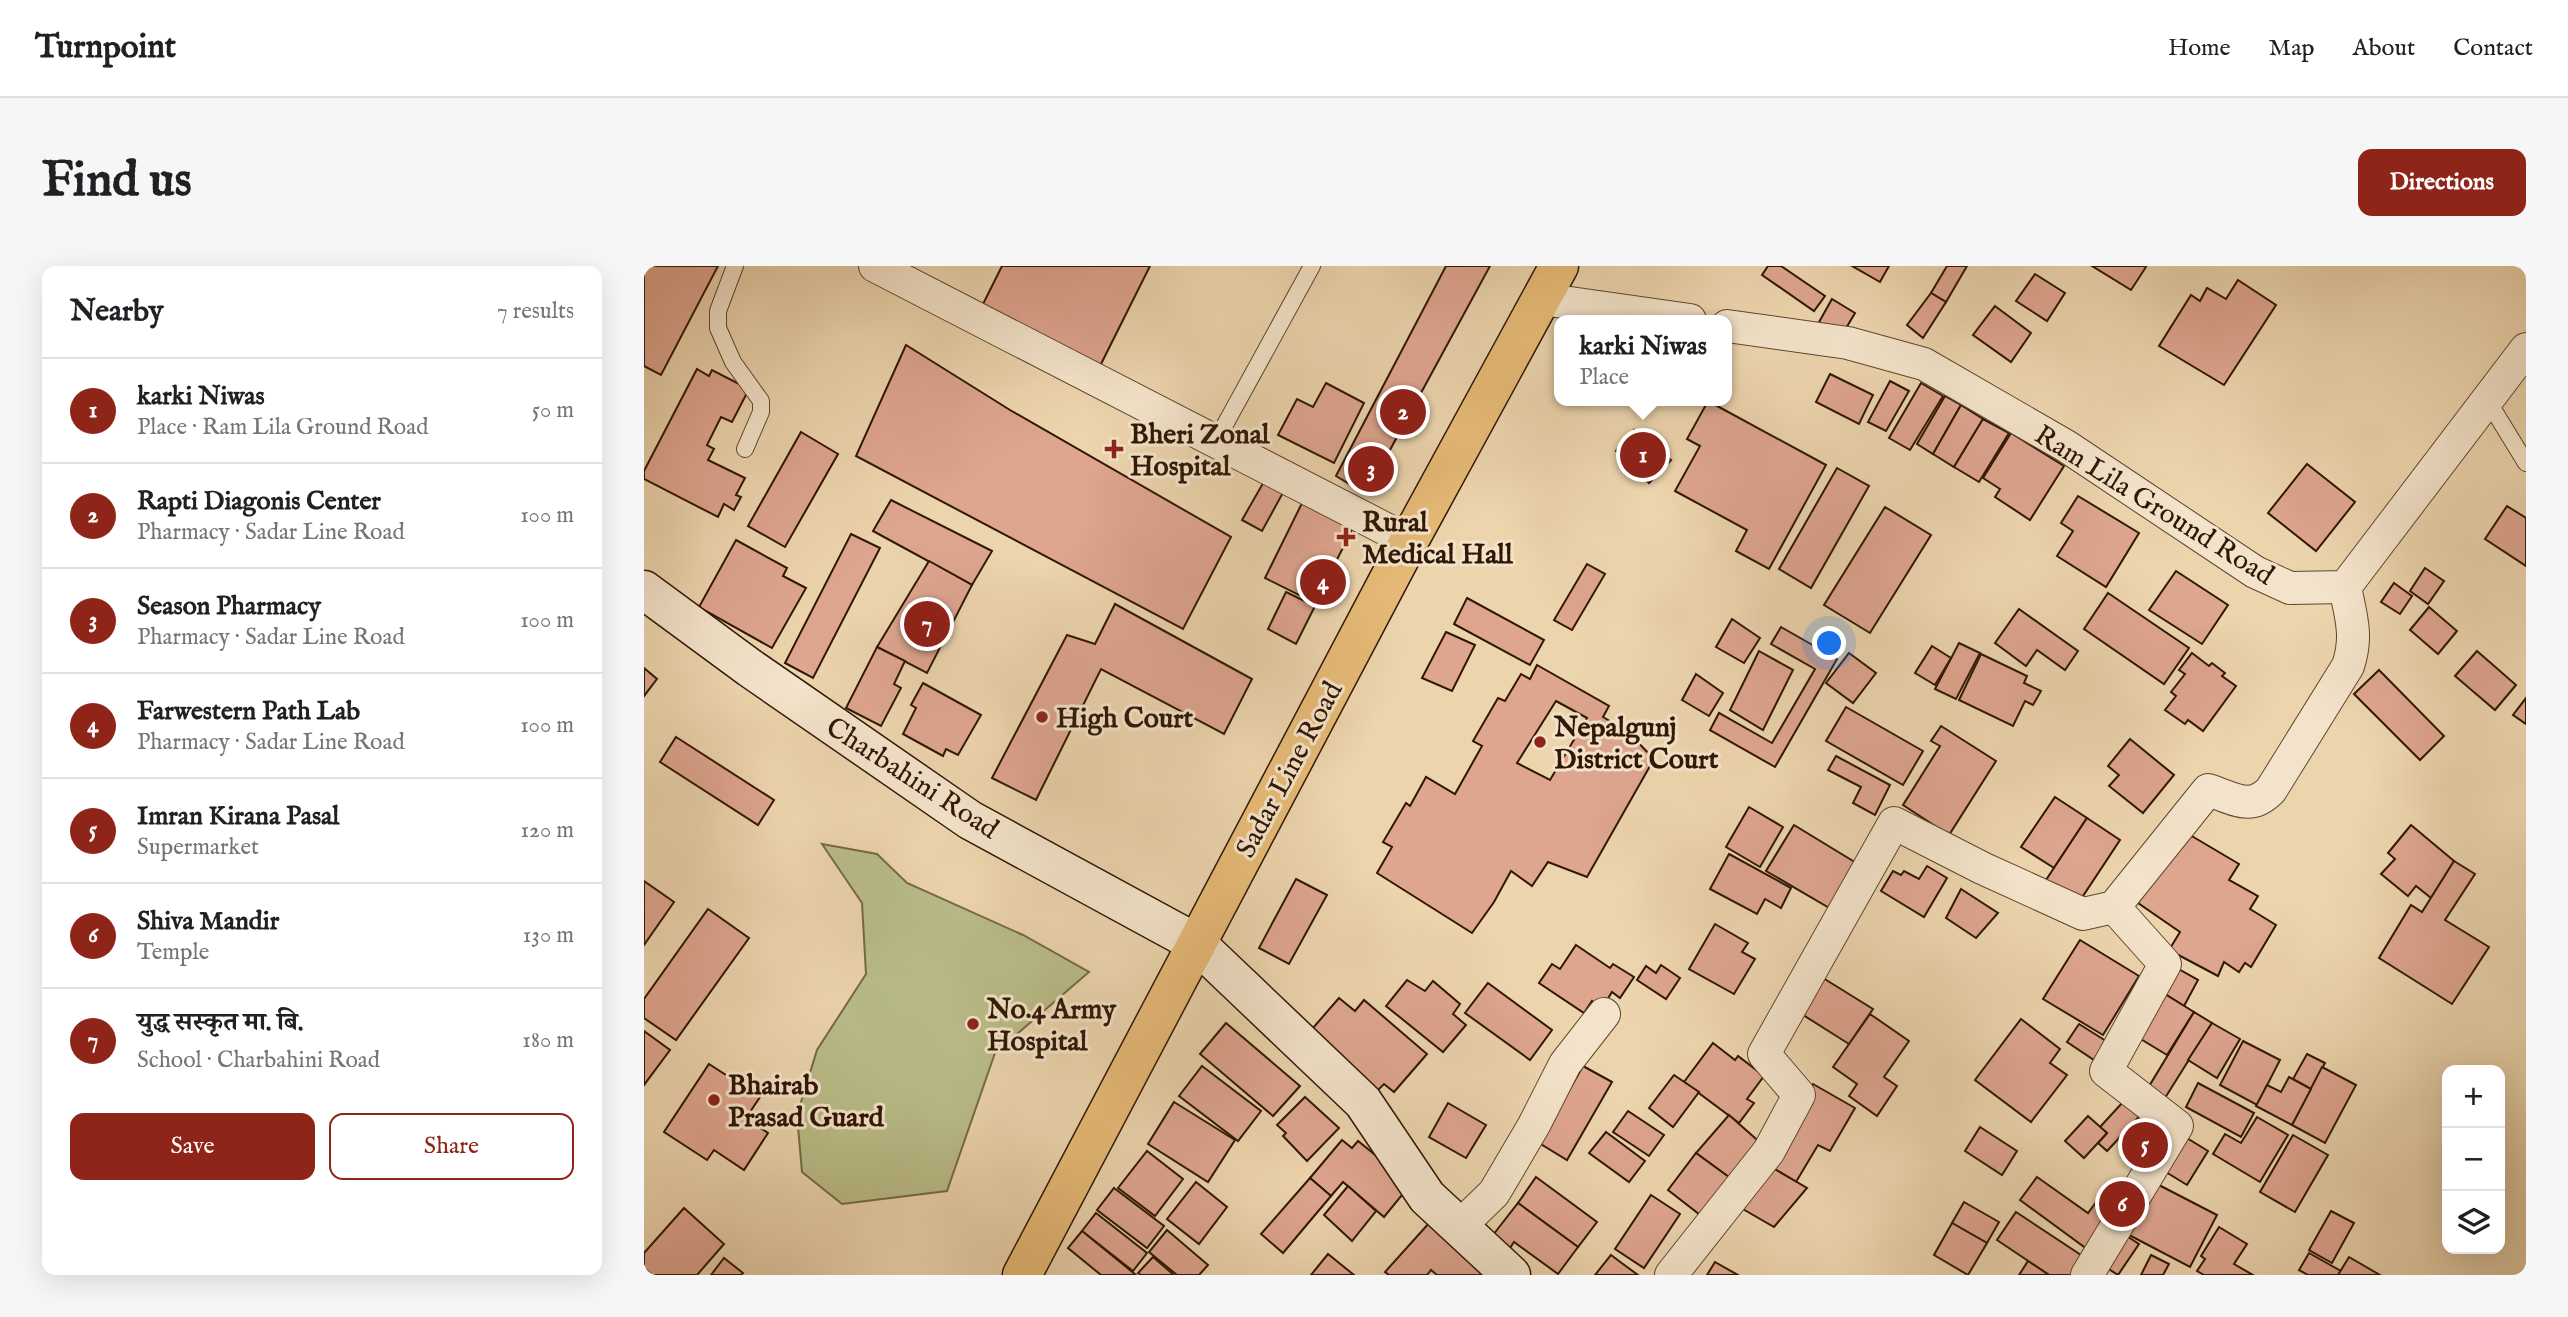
<!DOCTYPE html>
<meta charset="utf-8">
<style>
body{margin:0;font-family:"IM FELL English","Noto Serif Devanagari",serif;background:#f6f6f6;color:#202124}
.controls{position:absolute;right:21px;bottom:21px;display:grid;overflow:hidden;border-radius:14px;box-shadow:0 7px 28px #0002}
.controls button{width:63px;height:63px;display:grid;place-items:center;padding:0;border:0;border-bottom:2px solid #e0e0e0;background:#fff;color:#202124;font:35px sans-serif}
.you{position:absolute;left:1186px;top:378px;width:24px;height:24px;margin:-18px;border:5px solid #fff;border-radius:50%;background:#1a73e8;box-shadow:0 0 0 10px #1a73e833}
.badge{display:grid;place-items:center;width:46px;height:46px;border-radius:50%;background:#8f2418;color:#fff;font-size:23px;font-weight:700}
.pin{position:absolute;translate:-50% -50%;border:4px solid #fff;box-shadow:0 2px 7px #0006}
.popup{position:absolute;left:910px;top:49px;width:178px;height:91px;box-sizing:border-box;display:grid;place-content:center;border-radius:14px;background:#fff;filter:drop-shadow(0 2px 5px #0005);font-size:23px;white-space:nowrap;color:#757577}
.popup b{font-size:26px;color:#202124}
.popup::after{content:'';position:absolute;left:50%;top:100%;margin-left:-14px;border:14px solid transparent;border-top-color:#fff}
.list{margin:0;padding:0;list-style:none}
h2{display:flex;justify-content:space-between;align-items:center;height:91px;margin:0;padding:0 28px;font-size:30px}
h2 small{font-size:23px;font-weight:400;color:#757577}
.list li{display:grid;grid-template-columns:46px 1fr auto;gap:21px;align-items:center;box-sizing:border-box;height:105px;padding:0 28px;border-top:2px solid #e0e0e0}
.list b{display:block;font-size:26px;white-space:nowrap}
.list p{margin:0;font-size:23px;white-space:nowrap;color:#757577}
.list em{font-size:23px;font-style:normal;color:#757577}
.actions{display:flex;gap:14px;padding:21px 28px}
.actions a{flex:1;padding:16px 0;border:2px solid #8f2418;border-radius:14px;text-align:center;font-size:24px;color:#8f2418}
.actions .main{background:#8f2418;color:#fff}
.icon{flex:none;width:38px;height:38px;fill:none;stroke:currentColor;stroke-width:2;stroke-linecap:round;stroke-linejoin:round}
.map{position:relative;flex:none;width:1882px;height:1009px;overflow:hidden;border-radius:14px}
header{display:flex;align-items:center;gap:42px;box-sizing:border-box;height:98px;padding:0 35px;background:#fff;border-bottom:2px solid #e0e0e0}
header strong{font-size:33px}
nav{display:flex;gap:38px;margin-inline-start:auto;font-size:24px}
.intro{display:flex;align-items:center;justify-content:space-between;box-sizing:border-box;height:168px;padding:0 42px}
h1{margin:0;font-size:49px}
.button{padding:18px 32px;border-radius:14px;background:#8f2418;color:#fff;font-size:24px;font-weight:700}
main{display:flex;gap:42px;padding:0 42px}
aside{flex:1;background:#fff;border-radius:14px;box-shadow:0 7px 28px #0002}
.map>svg:first-child{display:block}
.green{fill:#b9bc88;stroke:#746a46;stroke-width:2}
.building{fill:#dea58f;stroke:#301705;stroke-width:2;fill-rule:evenodd}
.lines{fill:none;stroke-linecap:round;stroke-linejoin:round}
.service-casing{stroke:#5f462f;stroke-width:18}
.minor-casing{stroke:#5f462f;stroke-width:34}
.secondary-casing{stroke:#301705;stroke-width:41}
.primary-casing{stroke:#301705;stroke-width:41}
.service{stroke:#f3e3ca;stroke-width:16}
.minor{stroke:#f3e3ca;stroke-width:32}
.secondary{stroke:#f3e3ca;stroke-width:38}
.primary{stroke:#e6ba76;stroke-width:38}
.poi-dot{fill:#8f2418;stroke:#f3e3ca;stroke-width:2.5}
.labels{text-anchor:middle;stroke-width:6;stroke-linejoin:round;paint-order:stroke}
.poi-label{font-size:28px;font-weight:bold;fill:#301705;stroke:#f3e3ca;text-anchor:start}
.street-label{font-size:28px;fill:#301705;stroke:#f3e3ca}
</style>
<header>
<strong>Turnpoint</strong>
<nav><a>Home</a><a>Map</a><a>About</a><a>Contact</a></nav>
</header>
<div class="intro"><h1>Find us</h1><a class="button">Directions</a></div>
<main>
<aside>
<h2>Nearby<small>7 results</small></h2>
<ul class="list">
<li><span class="badge">1</span><div><b>karki Niwas</b><p>Place · Ram Lila Ground Road</p></div><em>50 m</em></li>
<li><span class="badge">2</span><div><b>Rapti Diagonis Center</b><p>Pharmacy · Sadar Line Road</p></div><em>100 m</em></li>
<li><span class="badge">3</span><div><b>Season Pharmacy</b><p>Pharmacy · Sadar Line Road</p></div><em>100 m</em></li>
<li><span class="badge">4</span><div><b>Farwestern Path Lab</b><p>Pharmacy · Sadar Line Road</p></div><em>100 m</em></li>
<li><span class="badge">5</span><div><b>Imran Kirana Pasal</b><p>Supermarket</p></div><em>120 m</em></li>
<li><span class="badge">6</span><div><b>Shiva Mandir</b><p>Temple</p></div><em>130 m</em></li>
<li><span class="badge">7</span><div><b>युद्ध सस्कृत मा. बि.</b><p>School · Charbahini Road</p></div><em>180 m</em></li>
</ul>
<div class="actions"><a class="main">Save</a><a>Share</a></div>
</aside>
<div class="map">
<svg width="1882" height="1009" viewBox="0 0 1882 1009">
<rect width="100%" height="100%" fill="#ecd4ad"/>
<filter id="stains"><feTurbulence type="fractalNoise" baseFrequency=".00286" numOctaves="4"/><feColorMatrix values="0 0 0 0 .2 0 0 0 0 .09 0 0 0 0 .02 0 0 0 .5 -.17"/></filter>
<radialGradient id="worn" r=".72"><stop offset=".6" stop-color="#630" stop-opacity="0"/><stop offset="1" stop-color="#630" stop-opacity=".3"/></radialGradient>
<path class="green" d="M178,578L233,588L263,617L379,669L445,706L351,787L303,925L198,938L158,906L153,849L173,784L222,708L218,637Z"/>
<g class="building">
<path d="M0,0H74L17,109L0,100Z"/>
<path d="M358,0H506L451,110L335,46Z"/>
<path d="M802,0H846L722,228L692,210Z"/>
<path d="M1124,0H1137L1181,30L1170,45L1118,9Z"/>
<path d="M1208,0H1245L1236,16Z"/>
<path d="M1303,0H1323L1302,36L1287,27Z"/>
<path d="M1448,0H1501L1502,1L1487,24Z"/>
<path d="M1391,8L1421,27L1403,55L1372,35Z"/>
<path d="M1594,14L1632,39L1580,119L1515,80L1547,29L1556,35L1563,22L1582,33Z"/>
<path d="M1287,27L1302,36L1279,72L1263,59Z"/>
<path d="M1188,33L1211,47L1198,69L1175,56Z"/>
<path d="M1351,40L1387,67L1367,96L1329,69Z"/>
<path d="M262,79L366,144L587,271L539,363L212,190Z"/>
<path d="M53,103L65,110L68,104L105,123L88,156L77,151L63,179L70,183L64,194L101,212L92,229L97,231L90,244L80,238L74,251L0,213V205Z"/>
<path d="M1186,108L1229,129L1215,158L1172,136Z"/>
<path d="M1246,115L1265,125L1242,165L1224,156Z"/>
<path d="M682,117L720,137L690,197L634,169L653,133L669,141Z"/>
<path d="M1277,117L1299,130L1266,184L1245,172Z"/>
<path d="M1301,130L1317,139L1289,188L1273,178Z"/>
<path d="M1064,135L1182,199L1125,303L1092,285L1103,264L1031,225L1056,180L1043,173Z"/>
<path d="M1317,139L1339,153L1310,201L1289,188Z"/>
<path d="M1339,153L1365,167L1335,216L1310,201Z"/>
<path d="M990,164L1027,194L1005,217L972,185Z"/>
<path d="M157,166L194,188L141,281L104,260Z"/>
<path d="M1367,167L1420,200L1386,254L1351,231L1356,223L1339,212Z"/>
<path d="M1663,198L1711,236L1672,285L1624,247Z"/>
<path d="M1193,202L1225,220L1167,322L1135,303Z"/>
<path d="M622,212L641,223L618,265L598,254Z"/>
<path d="M1434,230L1495,267L1462,321L1413,290L1429,265L1417,257Z"/>
<path d="M661,231L712,256L671,337L621,312Z"/>
<path d="M247,234L348,285L328,319L229,265Z"/>
<path d="M1863,240L1882,252V300L1841,273Z"/>
<path d="M1241,241L1287,269L1226,367L1180,339Z"/>
<path d="M207,268L236,282L169,412L141,397Z"/>
<path d="M92,274L143,302L139,310L162,322L128,382L55,341Z"/>
<path d="M285,295L328,319L283,407L233,381Z"/>
<path d="M943,298L961,308L928,364L910,354Z"/>
<path d="M1781,302L1800,315L1784,338L1766,325Z"/>
<path d="M1532,305L1584,339L1558,378L1505,344Z"/>
<path d="M1750,317L1768,330L1756,348L1737,336Z"/>
<path d="M642,326L671,340L652,378L624,363Z"/>
<path d="M1464,327L1545,382L1520,418L1440,363Z"/>
<path d="M823,332L900,374L886,399L810,358Z"/>
<path d="M471,338L608,413L580,468L457,403L392,534L348,512L423,369L451,378Z"/>
<path d="M1785,341L1813,365L1794,388L1766,364Z"/>
<path d="M1375,343L1434,385L1421,404L1393,384L1382,400L1351,377Z"/>
<path d="M1088,353L1116,372L1100,397L1072,381Z"/>
<path d="M1137,361L1193,393L1131,501L1066,464L1075,447L1128,477L1171,403L1127,378Z"/>
<path d="M802,366L831,379L808,425L778,412Z"/>
<path d="M1315,377L1336,387L1312,433L1291,423Z"/>
<path d="M1288,380L1307,392L1291,419L1271,407Z"/>
<path d="M233,381L261,395L250,418L257,422L237,460L202,442Z"/>
<path d="M1115,385L1149,404L1119,464L1086,444Z"/>
<path d="M1833,385L1872,419L1851,444L1811,410Z"/>
<path d="M1205,387L1232,407L1209,437L1182,417Z"/>
<path d="M1548,387L1565,400L1568,397L1581,407L1578,410L1592,420L1559,465L1544,454L1541,458L1521,444L1532,430L1527,426L1541,408L1535,404Z"/>
<path d="M1337,388L1383,410L1380,417L1397,425L1389,439L1381,435L1369,460L1315,434Z"/>
<path d="M893,399L965,440L959,451L983,465L1010,493L943,611L904,596L888,620L867,605L850,636L828,667L733,607L748,581L739,576L762,537L766,540L782,511L811,528L838,480L829,475L854,432L861,435L877,408L886,413ZM912,435L943,452L906,514L873,497Z"/>
<path d="M0,402L13,413L0,430Z"/>
<path d="M1735,404L1800,470L1776,494L1710,428Z"/>
<path d="M1052,408L1079,427L1065,450L1038,434Z"/>
<path d="M279,417L337,449L314,489L302,483L299,490L259,468L272,442L267,439Z"/>
<path d="M1882,432V458L1869,449Z"/>
<path d="M1202,441L1279,485L1259,519L1182,475Z"/>
<path d="M1297,460L1352,495L1305,569L1259,539L1296,480L1287,475Z"/>
<path d="M32,471L130,534L114,559L16,496Z"/>
<path d="M1486,473L1530,509L1499,547L1465,520L1475,509L1464,500Z"/>
<path d="M1192,490L1246,519L1231,549L1209,537L1217,521L1184,504Z"/>
<path d="M1411,531L1443,552L1410,602L1377,581Z"/>
<path d="M1105,541L1139,561L1116,601L1082,581Z"/>
<path d="M1443,552L1476,574L1433,639L1400,617Z"/>
<path d="M1150,559L1214,598L1187,643L1122,605Z"/>
<path d="M1767,559L1810,595L1787,632L1772,620L1764,630L1737,608L1751,593L1744,587Z"/>
<path d="M1541,566L1595,598L1585,614L1614,630L1606,643L1632,659L1607,701L1601,697L1595,706L1580,696L1574,710L1525,684L1536,666L1494,637Z"/>
<path d="M1085,588L1147,622L1137,642L1121,633L1113,648L1066,623Z"/>
<path d="M1810,595L1831,608L1801,654L1845,681L1808,738L1735,692L1767,639L1778,646Z"/>
<path d="M1283,600L1303,612L1280,651L1237,625L1249,605L1257,609L1260,605L1275,613Z"/>
<path d="M652,613L683,629L645,698L615,682Z"/>
<path d="M0,615L30,636L0,679Z"/>
<path d="M1317,623L1354,647L1332,672L1302,652Z"/>
<path d="M64,643L105,672L32,774L0,752V733Z"/>
<path d="M1071,658L1104,677L1098,686L1111,693L1090,728L1045,703Z"/>
<path d="M1436,674L1495,710L1459,769L1399,733Z"/>
<path d="M932,679L966,702L969,698L990,711L976,732L968,726L958,742L948,735L940,747L895,717L908,698L916,703Z"/>
<path d="M1017,699L1036,712L1022,733L993,714L1002,700L1012,707Z"/>
<path d="M1531,701L1554,714L1540,740L1516,725Z"/>
<path d="M1171,707L1229,743L1205,778L1148,742Z"/>
<path d="M763,714L781,725L789,715L816,738L809,748L822,759L799,786L742,740Z"/>
<path d="M844,717L908,764L886,794L821,747Z"/>
<path d="M1516,725L1550,746L1523,789L1490,769Z"/>
<path d="M695,732L711,745L720,734L783,788L750,826L740,818L729,829L662,770Z"/>
<path d="M1550,746L1568,757L1521,832L1504,822Z"/>
<path d="M1226,748L1265,775L1240,811L1253,820L1233,850L1205,830L1213,818L1189,801Z"/>
<path d="M1377,753L1416,783L1406,797L1423,809L1387,856L1331,814Z"/>
<path d="M582,757L656,820L629,850L556,788Z"/>
<path d="M1568,757L1596,773L1573,812L1544,794Z"/>
<path d="M1435,758L1462,775L1450,794L1423,776Z"/>
<path d="M0,765L26,784L0,819Z"/>
<path d="M1599,775L1636,794L1613,839L1576,819Z"/>
<path d="M1069,777L1091,794L1094,790L1120,810L1103,833L1110,837L1095,857L1040,816Z"/>
<path d="M1663,788L1681,797L1667,823L1649,813Z"/>
<path d="M65,798L116,831L102,852L124,867L100,904L70,884L63,894L20,866Z"/>
<path d="M558,800L617,845L594,875L535,830Z"/>
<path d="M939,800L968,816L923,894L895,877Z"/>
<path d="M1678,801L1712,819L1681,877L1648,859Z"/>
<path d="M1030,809L1055,826L1029,861L1005,842Z"/>
<path d="M1645,811L1667,823L1648,859L1612,840L1623,819L1637,826Z"/>
<path d="M1554,817L1610,847L1597,871L1542,841Z"/>
<path d="M1169,818L1211,842L1186,885L1174,879L1152,916L1122,898Z"/>
<path d="M661,831L695,862L663,895L639,870L642,867L633,859Z"/>
<path d="M530,836L591,874L564,916L504,878Z"/>
<path d="M1479,836L1495,851L1463,885L1454,877L1463,867L1456,861Z"/>
<path d="M804,837L842,859L822,892L785,871Z"/>
<path d="M984,845L1020,869L1005,890L969,866Z"/>
<path d="M1085,849L1120,880L1093,917L1052,887Z"/>
<path d="M1444,850L1463,867L1440,892L1421,875Z"/>
<path d="M1495,851L1515,864L1501,886L1490,876L1485,881L1475,872Z"/>
<path d="M1613,851L1644,869L1616,916L1569,888L1581,868L1597,877Z"/>
<path d="M1336,861L1373,885L1358,909L1321,885Z"/>
<path d="M962,866L1001,895L985,916L945,887Z"/>
<path d="M1538,869L1564,885L1543,919L1517,903Z"/>
<path d="M1649,869L1684,889L1651,946L1616,926Z"/>
<path d="M698,874L708,882L714,875L767,918L740,951L699,916L687,930L666,912Z"/>
<path d="M503,885L539,913L511,950L474,922Z"/>
<path d="M1052,887L1093,917L1064,955L1024,924Z"/>
<path d="M1122,898L1163,922L1130,961L1097,942Z"/>
<path d="M892,911L953,956L934,981L874,937Z"/>
<path d="M1393,911L1444,947L1453,935L1469,946L1443,983L1376,934Z"/>
<path d="M666,912L687,930L639,987L617,968Z"/>
<path d="M552,916L583,941L555,978L523,953Z"/>
<path d="M1511,917L1573,949L1546,1001L1485,969Z"/>
<path d="M704,920L732,945L708,975L680,949Z"/>
<path d="M470,922L520,960L503,982L453,944Z"/>
<path d="M1007,929L1036,948L1000,1002L971,983Z"/>
<path d="M1320,936L1355,956L1343,977L1308,957Z"/>
<path d="M874,937L934,981L914,1008L870,976L866,982L849,969Z"/>
<path d="M40,942L80,978L53,1009H8L0,1002V987Z"/>
<path d="M1687,945L1710,957L1688,997L1665,984Z"/>
<path d="M1372,946L1440,991L1428,1009H1405L1353,974Z"/>
<path d="M452,947L503,987L489,1005L438,965Z"/>
<path d="M786,956L840,1009H793L787,1004L783,1009H745L741,1006Z"/>
<path d="M1308,957L1343,977L1324,1009L1290,989Z"/>
<path d="M1575,961L1603,978L1590,998L1609,1009H1560L1553,1005L1561,993L1557,990Z"/>
<path d="M523,964L564,999L555,1009H533L505,986Z"/>
<path d="M438,965L492,1009H457L424,982Z"/>
<path d="M1481,969L1495,978L1474,1009L1460,1000Z"/>
<path d="M1665,987L1697,1005L1694,1009H1664L1655,1004Z"/>
<path d="M684,988L710,1009H667Z"/>
<path d="M967,989L979,998L994,1009H951Z"/>
<path d="M1507,989L1525,998L1519,1009H1497Z"/>
<path d="M509,991L530,1009H497L494,1007Z"/>
<path d="M1705,991L1736,1009H1694Z"/>
<path d="M80,992L99,1007L97,1009H67Z"/>
<path d="M1384,995L1405,1009H1375Z"/>
<path d="M1071,996L1094,1009H1063Z"/>
</g>
<g class="lines">
<defs>
<g id="service">
<path d="M91,0L74,45V62L89,96L117,135V146L101,183"/>
<path d="M1844,135L1882,197"/>
<path d="M572,175L668,0"/>
</g>
<g id="minor">
<path d="M231,0L765,275"/>
<path d="M898,33L1046,54"/>
<path d="M1083,60L1204,77L1280,98L1422,180L1611,306L1646,322L1701,321L1882,83"/>
<path d="M815,961L850,927L890,859L921,798L960,748"/>
<path d="M1027,1009L1125,885L1155,829L1120,788L1250,557L1338,602L1439,648L1470,641L1564,524C1590,532 1606,546 1627,524L1704,400C1714,370 1707,351 1701,321"/>
<path d="M1443,1009L1533,860L1462,805L1521,698L1470,641"/>
</g>
<path id="secondary" d="M0,324L106,402L326,554L552,677L719,836L783,931L867,1009"/>
<path id="primary" d="M378,1009L765,275L915,0"/>
</defs>
<use href="#service" class="service-casing"/>
<use href="#minor" class="minor-casing"/>
<use href="#secondary" class="secondary-casing"/>
<use href="#primary" class="primary-casing"/>
<use href="#service" class="service"/>
<use href="#minor" class="minor"/>
<use href="#secondary" class="secondary"/>
<use href="#primary" class="primary"/>
</g>
<g class="poi-dot">
<path d="M466.5 172.5h7v7h7v7h-7v7h-7v-7h-7v-7h7z"/>
<path d="M698.5 260.5h7v7h7v7h-7v7h-7v-7h-7v-7h7z"/>
<circle cx="398" cy="451" r="7"/>
<circle cx="896" cy="476" r="7"/>
<circle cx="329" cy="758" r="7"/>
<circle cx="70" cy="834" r="7"/>
</g>
<g class="labels">
<g class="poi-label">
<text x="486" y="177">Bheri Zonal<tspan x="486" dy="32">Hospital</tspan></text>
<text x="718" y="265">Rural<tspan x="718" dy="32">Medical Hall</tspan></text>
<text x="412" y="461">High Court</text>
<text x="910" y="470">Nepalgunj<tspan x="910" dy="32">District Court</tspan></text>
<text x="343" y="752">No.4 Army<tspan x="343" dy="32">Hospital</tspan></text>
<text x="84" y="828">Bhairab<tspan x="84" dy="32">Prasad Guard</tspan></text>
</g>
<g class="street-label">
<text transform="translate(1511 238) rotate(32)" y="10">Ram Lila Ground Road</text>
<text transform="translate(644 503) rotate(-62)" y="10">Sadar Line Road</text>
<text transform="translate(269 511) rotate(33)" y="10">Charbahini Road</text>
</g>
</g>
<rect width="100%" height="100%" filter="url(#stains)"/>
<rect width="100%" height="100%" fill="url(#worn)"/>
</svg>
<div class="controls">
<button>+</button>
<button>−</button>
<button><svg class="icon" aria-label="layers" viewBox="0 0 24 24"><path d="M12 4l9 5-9 5-9-5zM3 14l9 5 9-5"/></svg></button>
</div>
<div class="you"></div>
<div class="pin badge" style="left:999px;top:189px">1</div>
<div class="popup"><b>karki Niwas</b>Place</div>
<div class="pin badge" style="left:759px;top:146px">2</div>
<div class="pin badge" style="left:727px;top:203px">3</div>
<div class="pin badge" style="left:679px;top:316px">4</div>
<div class="pin badge" style="left:1501px;top:879px">5</div>
<div class="pin badge" style="left:1478px;top:938px">6</div>
<div class="pin badge" style="left:283px;top:358px">7</div>
</div>
</main>
